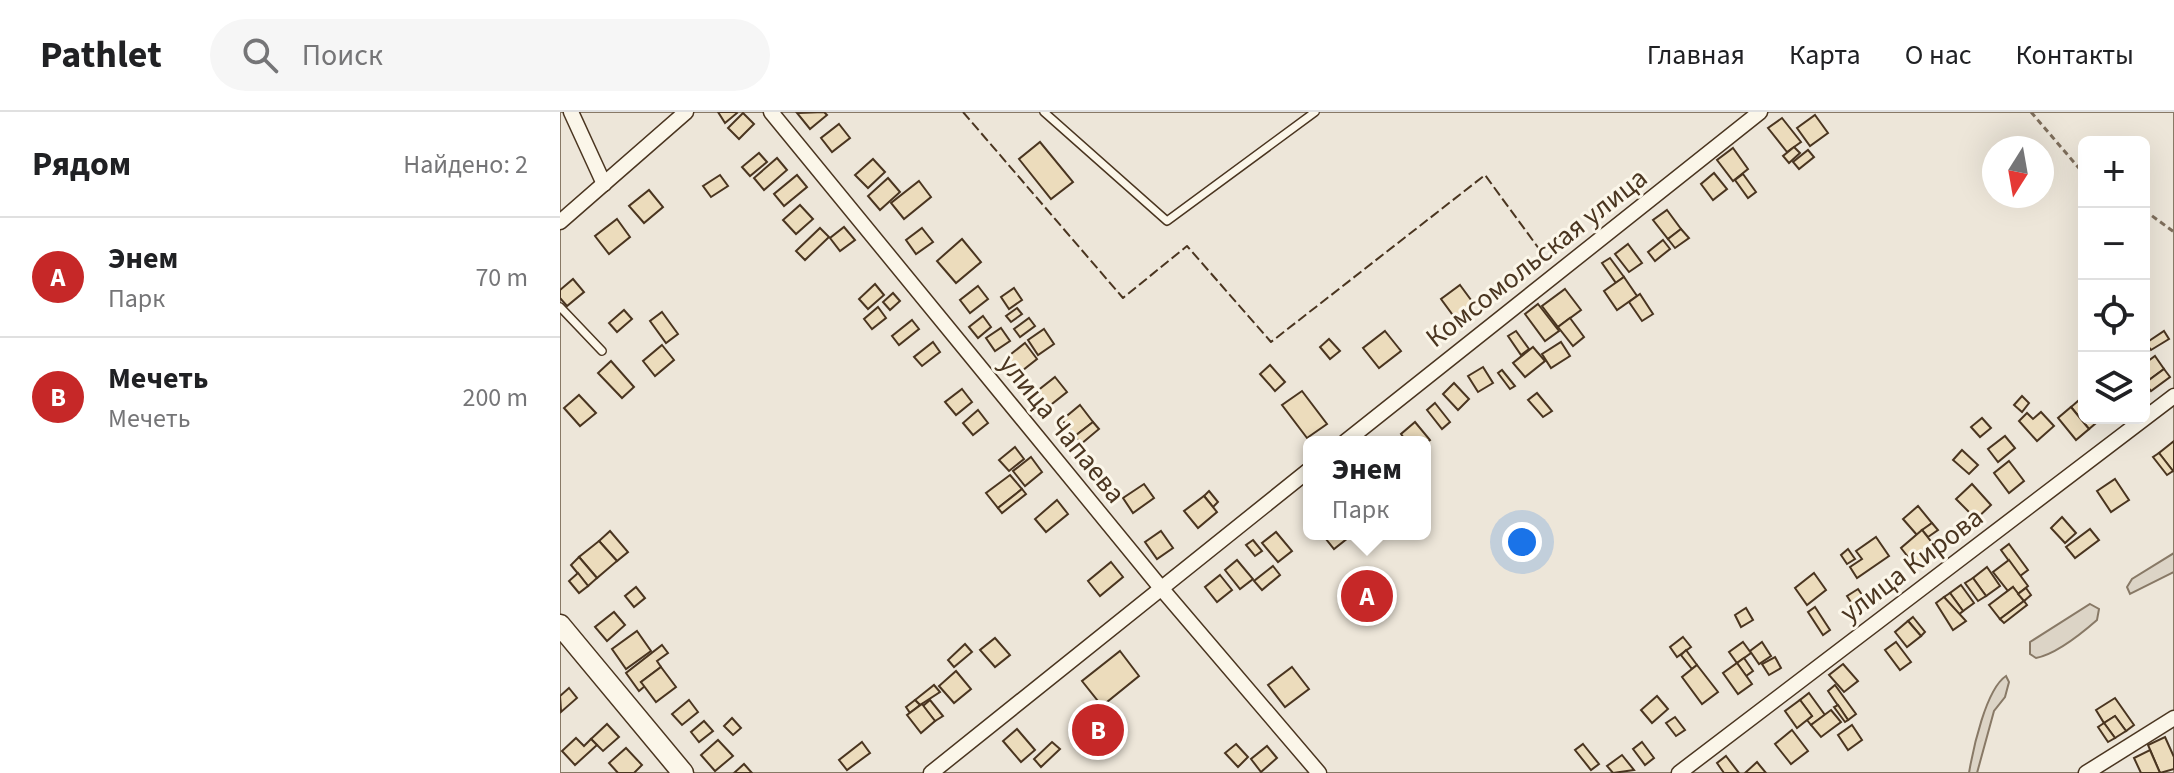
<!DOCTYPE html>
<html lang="ru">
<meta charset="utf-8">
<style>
body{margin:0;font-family:"Source Sans 3",sans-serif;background:#f6f6f6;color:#202124}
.controls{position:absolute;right:24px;top:24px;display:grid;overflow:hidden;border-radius:12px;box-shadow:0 8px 32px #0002}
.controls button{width:72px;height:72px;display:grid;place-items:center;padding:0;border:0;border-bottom:2px solid #e0e0e0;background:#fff;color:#202124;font:40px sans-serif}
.compass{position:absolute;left:1422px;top:24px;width:72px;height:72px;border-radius:50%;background:#fff;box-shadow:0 8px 32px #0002;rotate:191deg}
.you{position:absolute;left:962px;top:430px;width:28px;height:28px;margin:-20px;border:6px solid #fff;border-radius:50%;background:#1a73e8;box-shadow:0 0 0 12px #1a73e833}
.badge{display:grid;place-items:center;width:52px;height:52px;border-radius:50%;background:#c62828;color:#fff;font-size:26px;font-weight:700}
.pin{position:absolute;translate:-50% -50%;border:4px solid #fff;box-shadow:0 2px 8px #0006}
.popup{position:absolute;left:743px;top:324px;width:128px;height:104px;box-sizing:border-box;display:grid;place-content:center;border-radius:12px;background:#fff;filter:drop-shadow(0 2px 6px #0005);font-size:26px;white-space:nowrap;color:#757577}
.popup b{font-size:30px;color:#202124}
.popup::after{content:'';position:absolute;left:50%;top:100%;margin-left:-16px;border:16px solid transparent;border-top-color:#fff}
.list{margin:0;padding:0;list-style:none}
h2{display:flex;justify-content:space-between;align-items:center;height:104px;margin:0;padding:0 32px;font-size:34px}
h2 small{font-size:26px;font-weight:400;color:#757577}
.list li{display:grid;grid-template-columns:52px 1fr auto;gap:24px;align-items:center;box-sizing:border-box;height:120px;padding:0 32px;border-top:2px solid #e0e0e0}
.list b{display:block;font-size:30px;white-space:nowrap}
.list p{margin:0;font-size:26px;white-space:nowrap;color:#757577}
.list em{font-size:26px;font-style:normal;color:#757577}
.icon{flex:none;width:44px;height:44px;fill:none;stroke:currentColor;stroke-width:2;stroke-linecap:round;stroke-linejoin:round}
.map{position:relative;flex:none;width:1614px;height:661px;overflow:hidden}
header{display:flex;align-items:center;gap:48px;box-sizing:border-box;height:112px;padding:0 40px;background:#fff;border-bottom:2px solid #e0e0e0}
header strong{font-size:38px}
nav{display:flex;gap:44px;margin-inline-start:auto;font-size:28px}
.search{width:560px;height:72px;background:#f6f6f6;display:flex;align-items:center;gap:20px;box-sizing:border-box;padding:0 28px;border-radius:44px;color:#757577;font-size:30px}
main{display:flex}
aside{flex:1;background:#fff}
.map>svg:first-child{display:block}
.green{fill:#ede6d9;stroke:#887966;stroke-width:2;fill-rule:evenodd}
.water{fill:#dcd4c6;stroke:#887966;stroke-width:2}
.building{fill:#ecdcbc;stroke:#4a3520;stroke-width:2}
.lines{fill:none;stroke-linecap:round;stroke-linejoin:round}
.lane-casing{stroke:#4a3520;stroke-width:10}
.street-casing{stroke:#4a3520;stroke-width:17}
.secondary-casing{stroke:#4a3520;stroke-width:23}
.path{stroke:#7f6f5c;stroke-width:3;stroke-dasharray:6 4;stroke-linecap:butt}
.lane{stroke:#fbf6e9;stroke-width:7}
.street{stroke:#fbf6e9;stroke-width:14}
.secondary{stroke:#fbf6e9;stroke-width:20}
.fence{stroke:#4a3520;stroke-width:2;stroke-dasharray:10 4;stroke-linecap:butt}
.labels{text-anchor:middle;stroke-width:6;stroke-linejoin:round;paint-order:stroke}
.street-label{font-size:28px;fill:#4a3520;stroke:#fbf6e9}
</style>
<header>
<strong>Pathlet</strong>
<div class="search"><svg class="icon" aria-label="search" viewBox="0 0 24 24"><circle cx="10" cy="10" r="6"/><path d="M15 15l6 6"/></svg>Поиск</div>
<nav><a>Главная</a><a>Карта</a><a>О нас</a><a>Контакты</a></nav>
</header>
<main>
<aside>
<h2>Рядом<small>Найдено: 2</small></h2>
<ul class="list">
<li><span class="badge">A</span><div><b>Энем</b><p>Парк</p></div><em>70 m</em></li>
<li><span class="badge">B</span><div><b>Мечеть</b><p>Мечеть</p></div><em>200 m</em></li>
</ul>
</aside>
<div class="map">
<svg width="1614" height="661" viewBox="0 0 1614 661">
<rect width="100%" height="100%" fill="#fbf6e9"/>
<path class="green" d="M0,0H1614V661H0ZM1524,30H1584V306H1524ZM1434,36H1482V84H1434ZM749,330H865V422H749Z"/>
<g class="water">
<path d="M1614,441V460L1570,482L1567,475L1572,467Z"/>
<path d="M1530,492L1539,497L1537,508C1521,522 1497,542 1476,546L1470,542V530Z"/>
<path d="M1446,564L1449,570L1445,585L1434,599L1417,661H1409C1413,637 1426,577 1446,564Z"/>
</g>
<g class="building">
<path d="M158,0H176L177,1L165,11Z"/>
<path d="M264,0L267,3L250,17L237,1Z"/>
<path d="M183,1L194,12L179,27L168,16Z"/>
<path d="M1255,3L1268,21L1250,34L1237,16Z"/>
<path d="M1222,6L1241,30L1227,40L1208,16Z"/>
<path d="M279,12L290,26L272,40L261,26Z"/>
<path d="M480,30L513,70L491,87L459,47Z"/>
<path d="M1234,35L1240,41L1229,51L1223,44Z"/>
<path d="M1173,36L1188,57L1173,69L1157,48Z"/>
<path d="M1248,38L1254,45L1239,57L1233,50Z"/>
<path d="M199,41L207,50L190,64L182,55Z"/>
<path d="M217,46L227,58L204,78L194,66Z"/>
<path d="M313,47L325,60L308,76L295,63Z"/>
<path d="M1154,61L1167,77L1153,88L1141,72Z"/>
<path d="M1183,62L1196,80L1188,86L1175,68Z"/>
<path d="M160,63L168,74L151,85L143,74Z"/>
<path d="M237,63L247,75L224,94L214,82Z"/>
<path d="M328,66L340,80L320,98L308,84Z"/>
<path d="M359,69L371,85L344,107L331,91Z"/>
<path d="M89,78L103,95L84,111L69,94Z"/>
<path d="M240,93L253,107L236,122L223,108Z"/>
<path d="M1107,98L1121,117L1108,127L1093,108Z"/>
<path d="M57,107L70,125L49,142L35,124Z"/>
<path d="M284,115L295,128L280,139L270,126Z"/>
<path d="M260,116L269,125L245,148L236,139Z"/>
<path d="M362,116L373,130L356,142L346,128Z"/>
<path d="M1121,117L1129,126L1115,136L1108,127Z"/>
<path d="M402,127L421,150L396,171L377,149Z"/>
<path d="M1103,128L1110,137L1095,149L1088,140Z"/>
<path d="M1068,132L1082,151L1069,160L1055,142Z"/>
<path d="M1050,146L1064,165L1056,171L1042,151Z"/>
<path d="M1064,165L1077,184L1057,198L1044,179Z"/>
<path d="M13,167L24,180L7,194L0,186V178Z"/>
<path d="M315,172L324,183L308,197L299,187Z"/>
<path d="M900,173L914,192L895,206L881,187Z"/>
<path d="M418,174L428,187L410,201L400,188Z"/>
<path d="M454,176L462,188L449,197L441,185Z"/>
<path d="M1005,177L1021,198L998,215L982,194Z"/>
<path d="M333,181L340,189L330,198L323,190Z"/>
<path d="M1080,182L1093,202L1082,209L1069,190Z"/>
<path d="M978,192L999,219L985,229L965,202Z"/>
<path d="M318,195L326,206L312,217L304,207Z"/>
<path d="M457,196L462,202L451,210L446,204Z"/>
<path d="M64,198L72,207L57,220L49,211Z"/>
<path d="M102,200L118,222L106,231L90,209Z"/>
<path d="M423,204L431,215L418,226L409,215Z"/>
<path d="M469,206L475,214L460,225L454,217Z"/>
<path d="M1010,206L1024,225L1013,234L998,215Z"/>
<path d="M352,208L359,217L339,233L332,224Z"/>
<path d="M441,216L450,229L435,239L426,226Z"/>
<path d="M484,217L494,232L478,243L468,228Z"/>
<path d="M825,219L841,239L819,256L803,236Z"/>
<path d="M956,219L969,237L961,243L948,224Z"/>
<path d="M1604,219L1609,227L1591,238L1586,231Z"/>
<path d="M769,227L780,239L770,247L760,235Z"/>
<path d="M373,230L380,240L362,254L354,245Z"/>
<path d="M1001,230L1010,244L991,256L982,242Z"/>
<path d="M465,231L477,247L458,262L446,246Z"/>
<path d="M102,233L114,248L95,264L83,249Z"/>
<path d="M973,235L985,249L965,265L953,251Z"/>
<path d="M1595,244L1604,257L1585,271L1584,252Z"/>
<path d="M51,249L74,275L62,286L38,261Z"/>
<path d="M710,253L725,270L715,279L700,262Z"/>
<path d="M923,255L933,271L918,280L908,264Z"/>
<path d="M1604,257L1610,265L1591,279L1585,271Z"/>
<path d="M942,258L955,274L950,277L938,261Z"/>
<path d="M495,265L507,280L488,295L476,280Z"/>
<path d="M894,271L909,287L898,298L883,282Z"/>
<path d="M402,277L412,290L396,303L385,290Z"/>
<path d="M742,279L767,312L747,326L722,293Z"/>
<path d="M977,281L992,299L983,305L968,288Z"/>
<path d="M19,283L36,301L20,314L4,296Z"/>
<path d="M1462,284L1469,291L1462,300L1454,293Z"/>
<path d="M1518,289L1524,296V306H1532L1536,311L1529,317L1511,295Z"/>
<path d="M875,291L890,310L882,317L867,298Z"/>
<path d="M520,293L533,310L515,324L502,308Z"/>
<path d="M1511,295L1529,317L1516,328L1498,306Z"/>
<path d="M418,298L428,311L413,323L403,311Z"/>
<path d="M1481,300L1494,314L1477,329L1459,309L1467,301L1473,307Z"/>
<path d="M1422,306L1431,316L1420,325L1411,315Z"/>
<path d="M533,310L539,317L521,332L515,324Z"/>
<path d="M855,310L870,328L865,332L847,330L841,322Z"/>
<path d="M1445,324L1455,336L1438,350L1428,337Z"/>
<path d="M1614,329V358L1613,359L1599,341Z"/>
<path d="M455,335L464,347L449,359L439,348Z"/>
<path d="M1402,338L1418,353L1409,362L1393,348Z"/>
<path d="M1599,341L1613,359L1607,363L1593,345Z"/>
<path d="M471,345L482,360L465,374L453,359Z"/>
<path d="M1449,349L1464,369L1449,381L1434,361Z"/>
<path d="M450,363L462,377L438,396L426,381Z"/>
<path d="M1555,367L1569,388L1551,400L1537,379Z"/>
<path d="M584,372L594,386L573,401L563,386Z"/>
<path d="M1412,372L1431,393L1416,407L1396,387Z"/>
<path d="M462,377L466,382L442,401L438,396Z"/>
<path d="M649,379L658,390L653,395L644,384Z"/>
<path d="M644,384L657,400L638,416L624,399Z"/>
<path d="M497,388L508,402L486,420L475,407Z"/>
<path d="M1358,394L1372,411L1357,423L1343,407Z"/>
<path d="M1502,405L1516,421L1505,431L1491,416Z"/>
<path d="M1372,411L1378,418L1368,425L1362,418Z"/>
<path d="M1530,417L1539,428L1515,446L1506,435Z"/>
<path d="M1362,418L1373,432L1368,437L1372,442L1356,455L1341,436Z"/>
<path d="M50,419L68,440L57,449L39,429Z"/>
<path d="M601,419L613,436L597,447L585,430Z"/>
<path d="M716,420L732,439L718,450L702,431Z"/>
<path d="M762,422H793L774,437Z"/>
<path d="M1316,425L1329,444L1297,466L1290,455L1302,447L1296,439Z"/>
<path d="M693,428L702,439L695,444L686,433Z"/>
<path d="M39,429L57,449L37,466L19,445Z"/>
<path d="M1449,432L1468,458L1460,464L1441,438Z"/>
<path d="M1288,437L1295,447L1287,452L1281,443Z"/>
<path d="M19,445L37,466L28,474L11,453Z"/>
<path d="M677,448L693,467L680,477L665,458Z"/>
<path d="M1449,448L1468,474L1458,482L1453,475L1448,479L1433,460Z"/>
<path d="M551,450L563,465L540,484L528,469Z"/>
<path d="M713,454L720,463L702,478L694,469Z"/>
<path d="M1427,455L1440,474L1426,484L1413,466Z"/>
<path d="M18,461L28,474L19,481L9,469Z"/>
<path d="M1254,461L1266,478L1247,493L1235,476Z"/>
<path d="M660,463L672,478L657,490L645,475Z"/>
<path d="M1413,466L1426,484L1418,489L1405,471Z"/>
<path d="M1401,473L1414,491L1403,499L1390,481Z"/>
<path d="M76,475L85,486L74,495L65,484Z"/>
<path d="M1453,475L1464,489L1440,507L1429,493Z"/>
<path d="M1466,476L1471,483L1464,489L1458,482Z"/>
<path d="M1298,477L1307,490L1296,498L1287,484Z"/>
<path d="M1390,481L1403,499L1397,504L1384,485Z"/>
<path d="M1384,485L1406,509L1393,518L1376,491Z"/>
<path d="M1464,489L1467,493L1444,511L1440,507Z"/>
<path d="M1255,495L1270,518L1263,523L1248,500Z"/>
<path d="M1186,496L1193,508L1181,515L1175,503Z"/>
<path d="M54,500L65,513L47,529L35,515Z"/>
<path d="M1353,505L1365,520L1361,524L1348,509Z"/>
<path d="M1348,509L1361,524L1347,535L1335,520Z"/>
<path d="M77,519L91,539L66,557L52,537Z"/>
<path d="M1123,525L1131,535L1117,545L1110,535Z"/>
<path d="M435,526L450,543L435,555L420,538Z"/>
<path d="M1183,530L1191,541L1177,551L1169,540Z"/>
<path d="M1202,530L1211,544L1199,552L1190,539Z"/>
<path d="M1336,530L1351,550L1340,558L1325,538Z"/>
<path d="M405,532L412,540L394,555L388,548Z"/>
<path d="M102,533L108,541L97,549L101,555L81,570L85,574L79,579L66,561Z"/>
<path d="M1126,538L1137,553L1132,557L1121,543Z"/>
<path d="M560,539L579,564L542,594L522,569Z"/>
<path d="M1215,545L1221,556L1209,563L1202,552Z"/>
<path d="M1184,546L1193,559L1186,564L1177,551Z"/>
<path d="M1177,551L1192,572L1178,582L1163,561Z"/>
<path d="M1283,552L1298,569L1284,580L1269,563Z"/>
<path d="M1137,553L1158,580L1142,592L1122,565Z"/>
<path d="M101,555L116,575L96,590L81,570Z"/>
<path d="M732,555L749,577L725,595L708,573Z"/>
<path d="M396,559L411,577L394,591L379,574Z"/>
<path d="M374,573L380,580L360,593L355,588Z"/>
<path d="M1275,573L1296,602L1288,608L1268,579Z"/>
<path d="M9,576L17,586L1,600L0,584Z"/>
<path d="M1249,581L1265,603L1251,613L1247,608L1252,604L1240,588Z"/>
<path d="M1097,584L1108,597L1092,611L1081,598Z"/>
<path d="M1555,586L1574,613L1566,619L1555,604L1544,611L1536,598Z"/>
<path d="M129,588L138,600L122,613L112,602Z"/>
<path d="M355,588L360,593L350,601L346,595Z"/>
<path d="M370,588L383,604L375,609L363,594Z"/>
<path d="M1240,588L1252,604L1237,616L1225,599Z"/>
<path d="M362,592L375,609L361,621L347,603Z"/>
<path d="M1278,593L1288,608L1285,610L1274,595Z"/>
<path d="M537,596L559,622L539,639L517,613Z"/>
<path d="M1271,598L1281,610L1261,625L1251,613Z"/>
<path d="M1555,604L1566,619L1555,626L1544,611Z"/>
<path d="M1115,605L1125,618L1116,624L1106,611Z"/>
<path d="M172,606L181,616L173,623L164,614Z"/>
<path d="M144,609L153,619L139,630L131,620Z"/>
<path d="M1544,611L1555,626L1548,630L1538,615Z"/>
<path d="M47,612L59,625L43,639L31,627Z"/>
<path d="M1292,613L1302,628L1288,638L1278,623Z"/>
<path d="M457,617L475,638L461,650L443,629Z"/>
<path d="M1232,618L1248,639L1231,652L1215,632Z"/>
<path d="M1605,625L1614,645V657L1600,661L1588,633Z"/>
<path d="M16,626L24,634L31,627L37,633L15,653L2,639Z"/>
<path d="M158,628L173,644L155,659L141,643Z"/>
<path d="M302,630L310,641L287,658L279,648Z"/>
<path d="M492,630L500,637L481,655L474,647Z"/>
<path d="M1082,630L1094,646L1085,653L1073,637Z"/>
<path d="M676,632L688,645L678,655L665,641Z"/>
<path d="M1023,632L1039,652L1031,658L1015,638Z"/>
<path d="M707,634L717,646L701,660L691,647Z"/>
<path d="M66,636L82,653L74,661H58L49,651Z"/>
<path d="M1590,638L1600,661H1581L1574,646Z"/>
<path d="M1062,643L1074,658L1053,661L1047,654Z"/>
<path d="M1166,644L1179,661H1164L1157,651Z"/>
<path d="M1197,650L1206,661H1185Z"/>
<path d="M184,652L192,661H174Z"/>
</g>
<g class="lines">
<defs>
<g id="lane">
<path d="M484,0L607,109L755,0"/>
<path d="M0,195L42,239"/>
</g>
<g id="street">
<path d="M11,0L44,72"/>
<path d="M211,0L601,476L759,661"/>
<path d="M0,110L126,0"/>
<path d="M785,330L1200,0"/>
<path d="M371,661L749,358"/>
<path d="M1119,661L1614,284"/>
<path d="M1526,661L1614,606"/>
</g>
<path id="secondary" d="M0,513L123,661"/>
</defs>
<use href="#lane" class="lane-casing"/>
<use href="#street" class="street-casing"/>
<use href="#secondary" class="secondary-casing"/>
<g class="path">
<path d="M1471,0L1524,62"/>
<path d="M1584,98L1614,120"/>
</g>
<use href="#lane" class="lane"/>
<use href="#street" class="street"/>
<use href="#secondary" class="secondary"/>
<path class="fence" d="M403,0L563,186L627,134L711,230L925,63L985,145"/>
</g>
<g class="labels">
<g class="street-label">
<text transform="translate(976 145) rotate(-38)" y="10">Комсомольская улица</text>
<text transform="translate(503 316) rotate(51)" y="10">улица Чапаева</text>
<text transform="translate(1351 452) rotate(-37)" y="10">улица Кирова</text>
</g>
</g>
</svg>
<div class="controls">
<button>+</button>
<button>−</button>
<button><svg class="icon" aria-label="locate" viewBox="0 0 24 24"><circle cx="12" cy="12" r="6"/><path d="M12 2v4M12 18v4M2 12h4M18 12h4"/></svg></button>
<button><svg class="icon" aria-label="layers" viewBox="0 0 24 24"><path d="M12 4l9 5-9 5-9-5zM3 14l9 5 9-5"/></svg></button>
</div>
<svg class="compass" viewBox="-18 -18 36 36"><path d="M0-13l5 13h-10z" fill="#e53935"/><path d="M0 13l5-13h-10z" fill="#757577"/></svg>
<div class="you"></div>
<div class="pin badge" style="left:807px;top:484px">A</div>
<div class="popup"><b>Энем</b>Парк</div>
<div class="pin badge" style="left:538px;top:618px">B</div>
</div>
</main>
